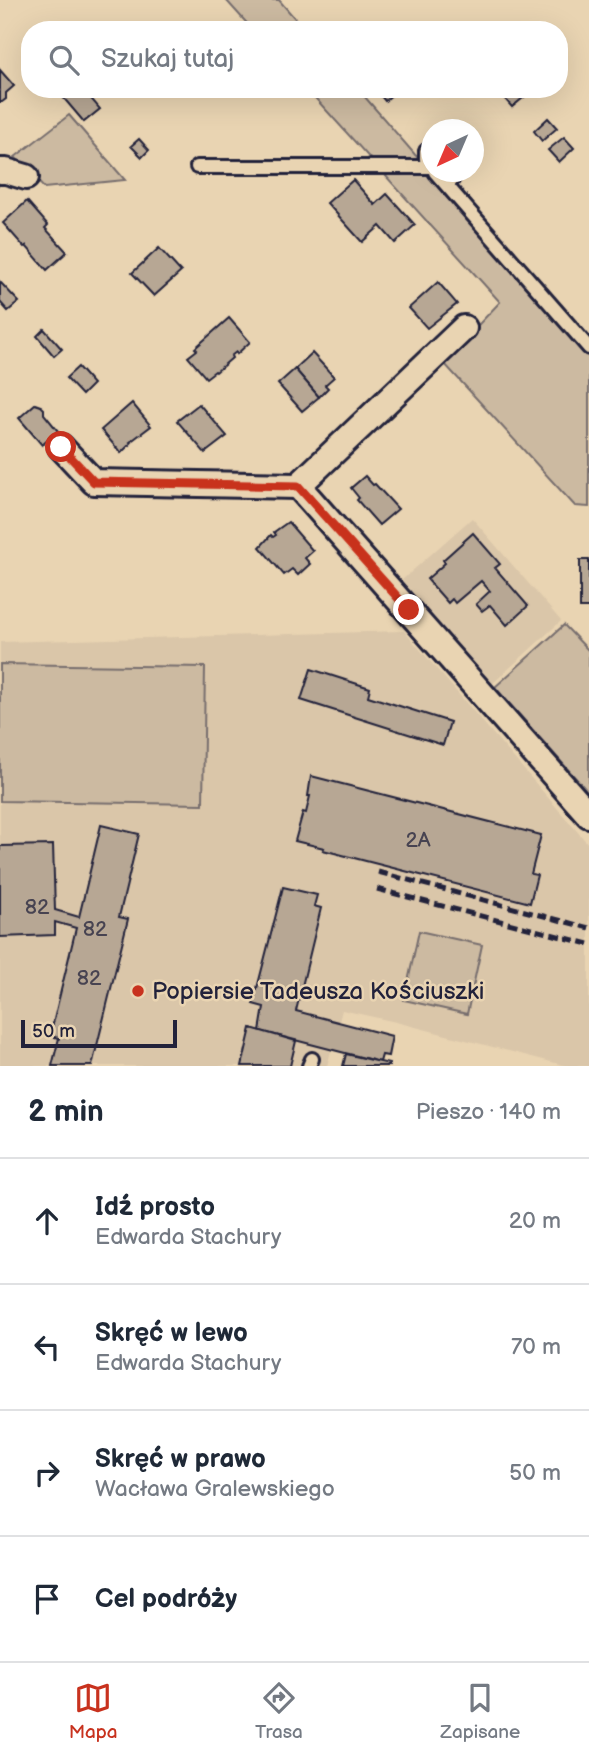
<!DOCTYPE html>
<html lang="pl">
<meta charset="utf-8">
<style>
body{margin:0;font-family:"Balsamiq Sans",sans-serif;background:#f2f2f3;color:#1f2937}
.compass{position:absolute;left:421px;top:119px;width:63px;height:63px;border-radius:50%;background:#fff;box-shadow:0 7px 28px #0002;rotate:224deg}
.scale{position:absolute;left:21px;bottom:18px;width:156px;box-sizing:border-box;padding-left:7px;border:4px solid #22223b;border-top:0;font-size:19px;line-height:24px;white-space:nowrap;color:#22223b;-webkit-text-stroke:5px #e9d4b2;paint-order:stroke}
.stop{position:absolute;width:21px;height:21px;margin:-16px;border:5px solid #c8321e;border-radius:50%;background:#fff}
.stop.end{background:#c8321e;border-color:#fff;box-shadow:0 2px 7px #0008}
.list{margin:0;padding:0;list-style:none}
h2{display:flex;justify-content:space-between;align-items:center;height:91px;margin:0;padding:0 28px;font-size:30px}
h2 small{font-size:23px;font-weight:400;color:#747a83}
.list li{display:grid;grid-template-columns:46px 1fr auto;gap:21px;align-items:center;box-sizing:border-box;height:126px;padding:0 28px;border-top:2px solid #e0e1e3}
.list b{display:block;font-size:26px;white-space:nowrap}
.list p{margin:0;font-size:23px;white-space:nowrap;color:#747a83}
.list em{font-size:23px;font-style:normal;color:#747a83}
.icon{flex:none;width:38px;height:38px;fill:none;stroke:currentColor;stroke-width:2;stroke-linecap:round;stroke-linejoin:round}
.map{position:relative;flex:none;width:589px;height:1066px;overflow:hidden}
.search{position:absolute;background:#fff;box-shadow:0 7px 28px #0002;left:21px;right:21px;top:21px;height:77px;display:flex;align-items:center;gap:18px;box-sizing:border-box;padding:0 24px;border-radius:28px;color:#747a83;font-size:26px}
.sheet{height:595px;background:#fff}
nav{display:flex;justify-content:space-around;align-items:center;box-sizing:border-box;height:98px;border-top:2px solid #e0e1e3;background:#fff;font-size:19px;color:#747a83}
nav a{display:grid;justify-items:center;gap:4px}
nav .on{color:#c8321e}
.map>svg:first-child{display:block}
.built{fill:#dac6a9}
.green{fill:#ccbaa1;stroke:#776e6e;stroke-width:2}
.building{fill:#b7a794;stroke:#22223b;stroke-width:2}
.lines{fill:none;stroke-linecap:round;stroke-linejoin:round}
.service-casing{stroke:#22223b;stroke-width:18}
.minor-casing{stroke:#22223b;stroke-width:30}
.service{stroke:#e9d4b2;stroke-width:12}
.minor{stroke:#e9d4b2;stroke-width:24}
.rail{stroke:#22223b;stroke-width:5;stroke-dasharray:10 5;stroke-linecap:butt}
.route{stroke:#c8321e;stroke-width:9}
.poi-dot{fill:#c8321e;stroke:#e9d4b2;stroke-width:2.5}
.labels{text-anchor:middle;stroke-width:5;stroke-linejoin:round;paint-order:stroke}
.number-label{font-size:21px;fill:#474351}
.poi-label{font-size:24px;fill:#22223b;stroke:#e9d4b2;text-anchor:start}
</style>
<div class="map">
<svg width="589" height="1066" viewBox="0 0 589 1066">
<rect width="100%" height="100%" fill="#e9d4b2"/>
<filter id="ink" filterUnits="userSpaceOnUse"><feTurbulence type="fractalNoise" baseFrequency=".0143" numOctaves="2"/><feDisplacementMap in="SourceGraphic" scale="14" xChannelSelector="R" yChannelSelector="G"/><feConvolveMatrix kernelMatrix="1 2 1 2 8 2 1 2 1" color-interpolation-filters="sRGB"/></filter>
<g filter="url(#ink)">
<g class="built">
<path d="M472,518L561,621L492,684L402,580Z"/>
<path d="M404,631L589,845V1066H567L396,1022L342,1010L327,1066H0V642Z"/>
</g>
<g class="green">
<path d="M226,0H279L305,30H253Z"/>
<path d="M307,89H358L589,355V507L575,506L443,362L500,302Z"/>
<path d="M69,115L125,180L44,188L15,157Z"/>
<path d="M564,625L589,651V793L495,687Z"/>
<path d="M0,664L205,667L203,804L0,801Z"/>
<path d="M419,931L482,945L467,1014L404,1000Z"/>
</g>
<g class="building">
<path d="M0,70L14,86L6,93V99L2,102H0Z"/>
<path d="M56,89H83L100,109L84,122Z"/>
<path d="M375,89H398L385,101Z"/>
<path d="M501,89H508L511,92L514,89H526L529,93L512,107L498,91Z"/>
<path d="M548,118L557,128L542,141L534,131Z"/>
<path d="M564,137L574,148L559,162L548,150Z"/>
<path d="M139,139L149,150L142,157L131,146Z"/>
<path d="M353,180L375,205L387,194L415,225L395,243L380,226L362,242L327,203Z"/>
<path d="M27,201L48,225L45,228L67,252L47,270L26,246L27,245L24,247L3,223Z"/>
<path d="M159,248L181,272L154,296L132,273Z"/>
<path d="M0,282L19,302L8,311L0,302Z"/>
<path d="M438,282L457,304L427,328L409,308Z"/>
<path d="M229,318L250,342L237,354L236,352L231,356L232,358L216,372L215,371L206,378L188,357L197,350L195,348Z"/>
<path d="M44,329L62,349L54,356L37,336Z"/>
<path d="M312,353L334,377L325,385L328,388L319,397L295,369Z"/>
<path d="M78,367L93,384L82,395L66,378Z"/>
<path d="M295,369L319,397L302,411L278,384Z"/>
<path d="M132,403L151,426L130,442L131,443L121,453L101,430Z"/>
<path d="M35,404L41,406L44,409V414L58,431L42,445L19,418Z"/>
<path d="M199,404L227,436L205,453L177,421Z"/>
<path d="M365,476L373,485L375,484L398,509L379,525L357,500L359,498L351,488Z"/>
<path d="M288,522L313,551L305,558L310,564L298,575L292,569L284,575L260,547L271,535L273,537L276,535L274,532Z"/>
<path d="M473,533L500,564L495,568L528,606L507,625L490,605L482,611L476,604L490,591L481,581L455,603L452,599L448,603L427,579L445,563L443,560Z"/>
<rect x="580" y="560" width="9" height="48"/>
<path d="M311,669L370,688L368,696L450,722L443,745L301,700Z"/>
<path d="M311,776L541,835L531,874L537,875L530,903L323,850L324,848L295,841L303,812L306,813L310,796H308Z"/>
<path d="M101,825L139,834L119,917L128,919L92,1066H52L59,1038L50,1036L76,928L55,922V935L0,937V846L53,845L55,910L79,917Z"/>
<path d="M283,887L317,895L314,906L321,908L296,1011L392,1036L388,1056L382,1055L380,1062L260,1031L264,1007L253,1004Z"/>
<path d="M251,1028L296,1041L290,1066H242Z"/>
<path d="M346,1054L389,1064V1066H343Z"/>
</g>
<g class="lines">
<defs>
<g id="service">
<path d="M432,152L426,151V159L432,167"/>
<path d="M197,167H431"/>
<path d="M435,172L589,348"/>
<path d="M447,184L452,180L455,172"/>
<path d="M309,1066L312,1059"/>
</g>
<g id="minor">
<path d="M0,171H6L26,177"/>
<path d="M61,447L94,482L298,486"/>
<path d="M298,486L589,815"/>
<path d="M298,486L464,328"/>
</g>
</defs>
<use href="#service" class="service-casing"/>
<use href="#minor" class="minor-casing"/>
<use href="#service" class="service"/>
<use href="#minor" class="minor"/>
<g class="rail">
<path d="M378,872L589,928"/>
<path d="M377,889L589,944"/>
</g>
</g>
</g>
<g class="lines" filter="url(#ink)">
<path class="route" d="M61,447L94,482L298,486L409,610"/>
</g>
<circle class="poi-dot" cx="138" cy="991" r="7"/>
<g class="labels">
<g class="number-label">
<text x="418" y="847">2A</text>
<text x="37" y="914">82</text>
<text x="95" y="936">82</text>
<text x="89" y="985">82</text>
</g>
<g class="poi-label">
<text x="152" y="999">Popiersie Tadeusza Kościuszki</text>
</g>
</g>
</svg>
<svg class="compass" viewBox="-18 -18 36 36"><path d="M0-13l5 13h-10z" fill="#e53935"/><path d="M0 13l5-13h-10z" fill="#747a83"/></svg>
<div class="scale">50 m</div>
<div class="stop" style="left:61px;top:447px"></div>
<div class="stop end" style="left:409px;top:610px"></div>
<div class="search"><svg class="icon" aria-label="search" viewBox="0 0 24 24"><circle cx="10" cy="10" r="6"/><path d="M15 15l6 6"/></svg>Szukaj tutaj</div>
</div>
<section class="sheet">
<h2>2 min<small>Pieszo · 140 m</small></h2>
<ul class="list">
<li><svg class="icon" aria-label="ahead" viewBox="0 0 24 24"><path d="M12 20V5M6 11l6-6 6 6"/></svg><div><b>Idź prosto</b><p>Edwarda Stachury</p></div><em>20 m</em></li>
<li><svg class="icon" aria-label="left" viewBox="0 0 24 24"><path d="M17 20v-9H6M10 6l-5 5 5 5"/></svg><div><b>Skręć w lewo</b><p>Edwarda Stachury</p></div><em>70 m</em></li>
<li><svg class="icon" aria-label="right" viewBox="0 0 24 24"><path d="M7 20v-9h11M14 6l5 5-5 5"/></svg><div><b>Skręć w prawo</b><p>Wacława Gralewskiego</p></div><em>50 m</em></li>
<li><svg class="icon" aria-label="arrive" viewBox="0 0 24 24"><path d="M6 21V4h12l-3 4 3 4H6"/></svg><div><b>Cel podróży</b></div></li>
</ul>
</section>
<nav>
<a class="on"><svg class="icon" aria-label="map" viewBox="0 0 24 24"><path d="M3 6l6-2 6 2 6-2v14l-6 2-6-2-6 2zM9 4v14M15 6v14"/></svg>Mapa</a>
<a><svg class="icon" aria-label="directions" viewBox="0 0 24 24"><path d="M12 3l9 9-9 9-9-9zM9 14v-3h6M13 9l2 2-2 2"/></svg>Trasa</a>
<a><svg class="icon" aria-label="saved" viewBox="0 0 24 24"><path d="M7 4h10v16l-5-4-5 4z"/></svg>Zapisane</a>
</nav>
